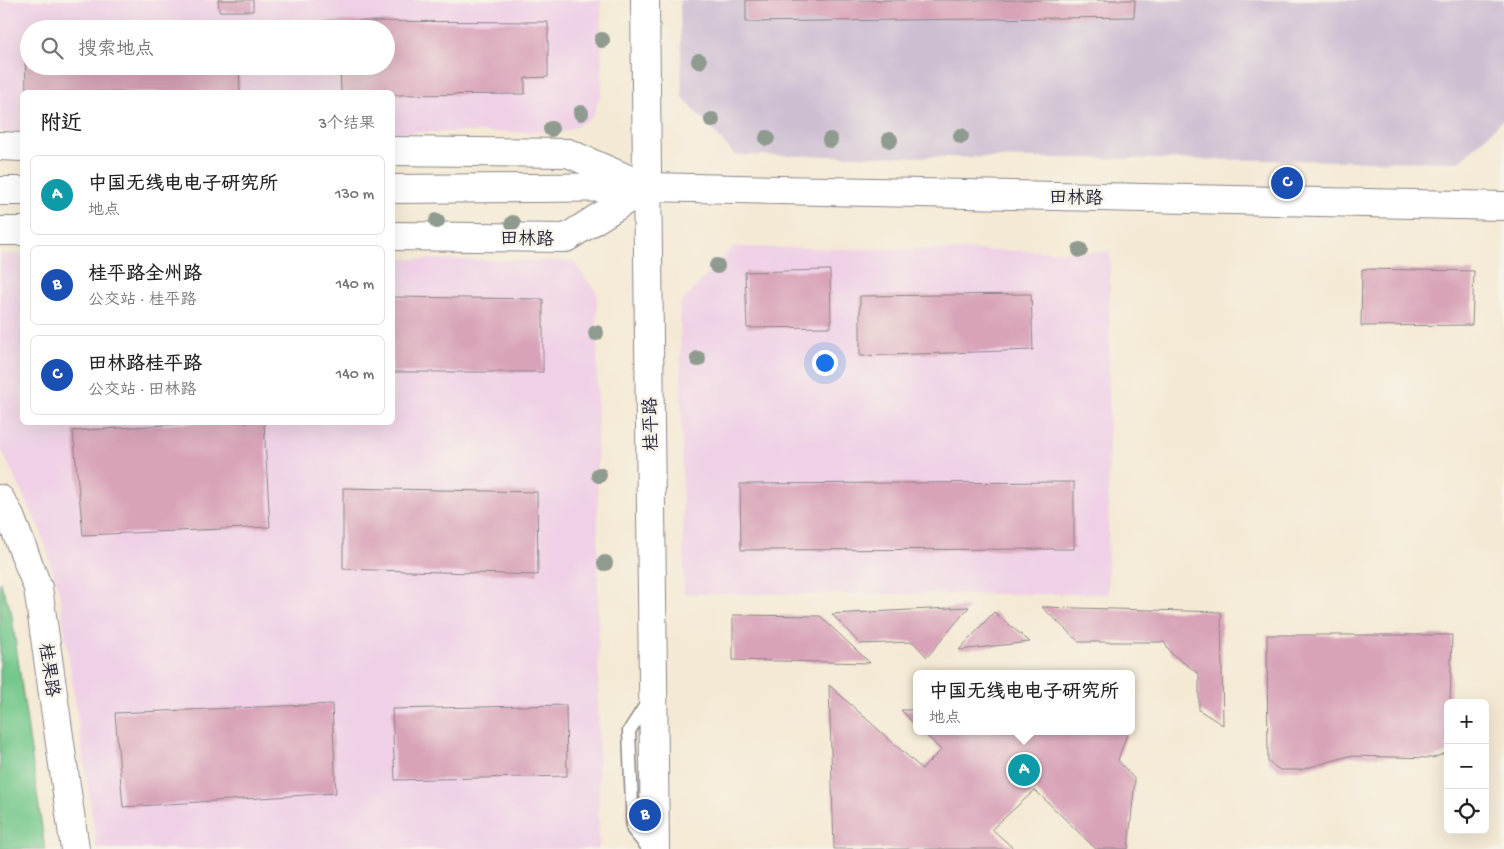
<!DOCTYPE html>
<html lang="zh">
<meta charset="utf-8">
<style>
body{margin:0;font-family:"Gochi Hand","LXGW WenKai TC",sans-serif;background:#f2f2f2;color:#222}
.controls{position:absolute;right:15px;bottom:15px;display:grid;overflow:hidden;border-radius:8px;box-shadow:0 5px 20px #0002}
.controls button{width:45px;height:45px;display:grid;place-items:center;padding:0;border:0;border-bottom:1px solid #e0e0e0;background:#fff;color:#222;font:25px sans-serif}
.you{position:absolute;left:824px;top:362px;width:18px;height:18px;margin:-12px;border:4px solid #fff;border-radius:50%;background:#1a73e8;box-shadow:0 0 0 8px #1a73e833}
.badge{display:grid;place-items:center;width:32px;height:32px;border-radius:50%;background:#ea580c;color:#fff;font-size:16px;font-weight:700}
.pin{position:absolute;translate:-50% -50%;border:2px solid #fff;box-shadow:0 1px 5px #0006}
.popup{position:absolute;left:913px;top:670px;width:222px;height:65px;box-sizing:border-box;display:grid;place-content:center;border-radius:8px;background:#fff;filter:drop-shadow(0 1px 4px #0005);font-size:16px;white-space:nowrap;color:#767676}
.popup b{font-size:19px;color:#222}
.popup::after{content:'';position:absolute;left:50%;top:100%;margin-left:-10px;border:10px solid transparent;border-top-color:#fff}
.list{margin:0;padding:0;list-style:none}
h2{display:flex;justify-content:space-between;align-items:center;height:65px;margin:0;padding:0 20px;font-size:21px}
h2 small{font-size:16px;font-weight:400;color:#767676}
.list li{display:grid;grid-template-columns:32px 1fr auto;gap:15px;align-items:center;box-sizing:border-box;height:80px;margin:0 10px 10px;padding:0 10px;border:1px solid #e0e0e0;border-radius:8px}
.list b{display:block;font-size:19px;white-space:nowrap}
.list p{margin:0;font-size:16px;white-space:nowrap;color:#767676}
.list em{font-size:16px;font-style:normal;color:#767676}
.icon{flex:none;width:28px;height:28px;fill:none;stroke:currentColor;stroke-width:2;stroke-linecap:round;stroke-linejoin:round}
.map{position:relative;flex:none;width:1504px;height:849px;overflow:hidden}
.search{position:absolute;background:#fff;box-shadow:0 5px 20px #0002;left:20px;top:20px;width:375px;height:55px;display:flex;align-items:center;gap:12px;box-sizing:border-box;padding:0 18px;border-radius:28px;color:#767676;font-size:19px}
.panel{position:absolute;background:#fff;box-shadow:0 5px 20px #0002;left:20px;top:90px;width:375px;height:335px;border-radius:8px}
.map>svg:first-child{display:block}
.built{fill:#efd0e6;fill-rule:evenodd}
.industrial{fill:#cdbed2}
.green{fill:#75c88b;stroke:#4c7563}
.building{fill:#d8a2b8}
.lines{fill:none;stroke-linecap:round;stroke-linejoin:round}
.service-casing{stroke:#8b8688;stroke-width:15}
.tertiary-casing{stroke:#8b8688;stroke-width:30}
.service{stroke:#fff;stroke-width:12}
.tertiary{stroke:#fff;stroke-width:28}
.tree{fill:#909b8f}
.labels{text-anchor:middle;stroke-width:5;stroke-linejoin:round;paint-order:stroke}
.street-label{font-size:18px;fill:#22223b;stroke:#f7f3e8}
</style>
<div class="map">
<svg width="1504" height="849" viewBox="0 0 1504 849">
<rect width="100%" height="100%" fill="#f7f3e8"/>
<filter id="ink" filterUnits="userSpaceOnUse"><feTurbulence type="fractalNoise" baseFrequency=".02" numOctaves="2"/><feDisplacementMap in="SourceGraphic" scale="10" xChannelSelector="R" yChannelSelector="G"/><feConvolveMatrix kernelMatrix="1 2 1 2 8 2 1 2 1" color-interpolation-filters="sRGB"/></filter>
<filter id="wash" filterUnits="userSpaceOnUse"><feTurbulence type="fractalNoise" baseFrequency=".0096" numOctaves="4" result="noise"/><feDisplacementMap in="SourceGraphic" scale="20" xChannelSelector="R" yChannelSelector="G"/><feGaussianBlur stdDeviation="1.12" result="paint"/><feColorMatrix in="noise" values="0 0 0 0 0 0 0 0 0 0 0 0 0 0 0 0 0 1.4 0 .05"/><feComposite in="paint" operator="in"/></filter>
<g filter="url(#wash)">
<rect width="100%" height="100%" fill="#f4e9d4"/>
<g class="built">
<path d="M0,0H601L602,91L592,118L564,132H393L392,92H22V133H0ZM29,29H386V66H29Z"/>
<path d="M733,247L1110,252L1108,594H684L680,304Z"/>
<path d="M0,254H22V422H392L393,259L573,261L597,293L599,849H97L59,592L41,531L0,447Z"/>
</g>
<path class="industrial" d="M680,0H1504V119L1459,162L735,155L682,97Z"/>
<path class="green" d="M0,582L11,610L45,849H0Z"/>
<g id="blocks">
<g class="building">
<path d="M218,0H253V11H219Z"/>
<path d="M746,0H1135L1134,17L746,22Z"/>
<path d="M326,21L548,22V77L525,78V94L392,95V92H341L340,70L327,71V66H386V29H326Z"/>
<path d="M25,46H29V66H239L240,92H26Z"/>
<path d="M1362,269L1474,271L1472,325L1361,326Z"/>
<path d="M830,270L831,327L747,328L745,272Z"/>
<path d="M1031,294L1033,350L860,356V296Z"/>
<path d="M392,297L543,299V372H392Z"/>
<path d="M210,422H264L270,527L83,535L73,431Z"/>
<path d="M1074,482V549L741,550L740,484Z"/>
<path d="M343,488L537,492L538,575L343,569Z"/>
<path d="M969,607L927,657L913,642L860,644L832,614Z"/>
<path d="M1042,607L1221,612L1223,725L1199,710V674L1172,654L1164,642H1079Z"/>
<path d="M994,612L1030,642L959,650Z"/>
<path d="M733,615L820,616L870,663L733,660Z"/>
<path d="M1267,635H1452L1450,703H1448V752L1433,758L1349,756L1300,770H1280L1268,762Z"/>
<path d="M829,685L922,769L941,750L922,731H1128L1118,760L1135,780L1128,849H1096L1035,790L992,829L1014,849H834Z"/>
<path d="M332,704L336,793L123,807L115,713Z"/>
<path d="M566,705L567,776L395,780L392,709Z"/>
<path d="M901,710H916V726Z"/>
</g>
</g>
</g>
<g filter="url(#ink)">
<use href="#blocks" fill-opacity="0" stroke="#8b8688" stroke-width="1"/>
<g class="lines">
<defs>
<path id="service" d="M649,700L629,731L633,830L649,849"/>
<g id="tertiary">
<path d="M645,0L655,849"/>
<path d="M0,146L22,147"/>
<path d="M392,151L568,153L637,183"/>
<path d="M392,189L647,187L1504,206"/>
<path d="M0,191H22"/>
<path d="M0,231H22"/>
<path d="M392,236L566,238L647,187"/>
<path d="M0,499L9,514L38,588L75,849"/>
</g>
</defs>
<use href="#service" class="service-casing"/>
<use href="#tertiary" class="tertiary-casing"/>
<use href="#service" class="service"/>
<use href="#tertiary" class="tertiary"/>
</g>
<g class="tree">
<circle cx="602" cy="40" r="8"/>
<circle cx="699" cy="61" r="8"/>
<circle cx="581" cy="113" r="8"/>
<circle cx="712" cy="120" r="8"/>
<circle cx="551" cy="129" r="8"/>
<circle cx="961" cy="136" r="8"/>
<circle cx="767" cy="138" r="8"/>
<circle cx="830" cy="140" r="8"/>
<circle cx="890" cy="140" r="8"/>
<circle cx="437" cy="221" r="8"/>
<circle cx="513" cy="223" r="8"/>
<circle cx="1080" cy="250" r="8"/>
<circle cx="717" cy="266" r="8"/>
<circle cx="596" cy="333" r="8"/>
<circle cx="698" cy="359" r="8"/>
<circle cx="599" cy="475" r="8"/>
<circle cx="605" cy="563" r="8"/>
</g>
</g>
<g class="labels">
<g class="street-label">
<text transform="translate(1076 197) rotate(1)" y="6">田林路</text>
<text transform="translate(527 238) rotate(1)" y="6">田林路</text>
<text transform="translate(650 424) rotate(-91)" y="6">桂平路</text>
<text transform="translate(50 670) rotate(82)" y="6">桂果路</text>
</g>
</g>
</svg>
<div class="controls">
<button>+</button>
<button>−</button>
<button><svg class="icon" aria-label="locate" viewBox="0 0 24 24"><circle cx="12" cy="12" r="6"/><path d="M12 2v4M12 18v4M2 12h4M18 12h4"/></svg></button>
</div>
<div class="you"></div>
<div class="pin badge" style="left:1024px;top:770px;background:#0f9aa8">A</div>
<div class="popup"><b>中国无线电电子研究所</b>地点</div>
<div class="pin badge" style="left:645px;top:815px;background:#1a4fb4">B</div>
<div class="pin badge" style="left:1287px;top:183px;background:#1a4fb4">C</div>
<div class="search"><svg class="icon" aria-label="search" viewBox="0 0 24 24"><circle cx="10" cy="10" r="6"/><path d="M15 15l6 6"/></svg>搜索地点</div>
<section class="panel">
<h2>附近<small>3个结果</small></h2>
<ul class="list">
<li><span class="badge" style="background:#0f9aa8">A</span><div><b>中国无线电电子研究所</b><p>地点</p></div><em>130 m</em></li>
<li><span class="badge" style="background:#1a4fb4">B</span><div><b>桂平路全州路</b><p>公交站 · 桂平路</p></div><em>140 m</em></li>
<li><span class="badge" style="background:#1a4fb4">C</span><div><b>田林路桂平路</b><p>公交站 · 田林路</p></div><em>140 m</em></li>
</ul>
</section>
</div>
